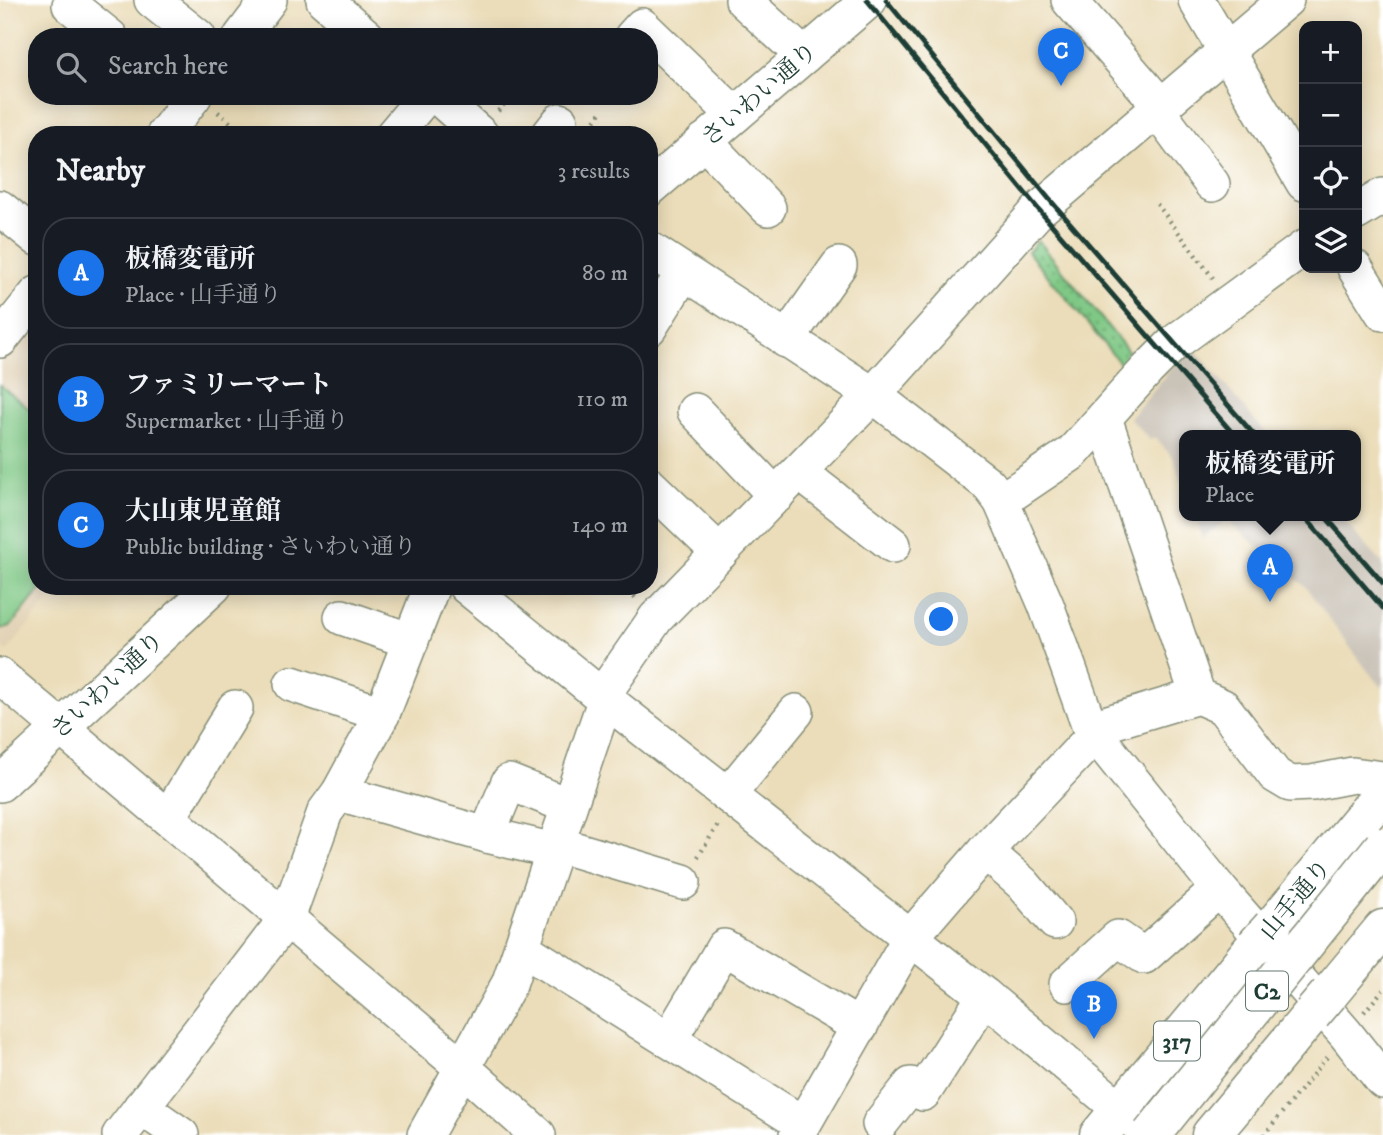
<!DOCTYPE html>
<meta charset="utf-8">
<style>
body{margin:0;font-family:"IM FELL DW Pica","Noto Serif JP",serif;background:#20242c;color:#f1f3f6}
.controls{position:absolute;right:21px;top:21px;display:grid;overflow:hidden;border-radius:14px;box-shadow:0 4px 18px #0003}
.controls button{width:63px;height:63px;display:grid;place-items:center;padding:0;border:0;border-bottom:2px solid #363941;background:#171b24;color:#f1f3f6;font:35px sans-serif}
.you{position:absolute;left:942px;top:620px;width:24px;height:24px;margin:-18px;border:5px solid #fff;border-radius:50%;background:#1a73e8;box-shadow:0 0 0 10px #1a73e833}
.badge{display:grid;place-items:center;width:46px;height:46px;border-radius:50%;background:#1a73e8;color:#fff;font-size:23px;font-weight:700}
.pin{position:absolute;translate:-50% -58px;filter:drop-shadow(0 2px 4px #0008)}
.pin::after{content:'';position:absolute;top:37px;width:24px;height:21px;background:inherit;clip-path:polygon(0 0,100% 0,50% 100%)}
.popup{position:absolute;left:1179px;top:430px;width:182px;height:91px;box-sizing:border-box;display:grid;place-content:center;border-radius:14px;background:#171b24;filter:drop-shadow(0 2px 5px #0005);font-size:23px;white-space:nowrap;color:#9ea1a6}
.popup b{font-size:26px;color:#f1f3f6}
.popup::after{content:'';position:absolute;left:50%;top:100%;margin-left:-14px;border:14px solid transparent;border-top-color:#171b24}
.list{margin:0;padding:0;list-style:none}
h2{display:flex;justify-content:space-between;align-items:center;height:91px;margin:0;padding:0 28px;font-size:30px}
h2 small{font-size:23px;font-weight:400;color:#9ea1a6}
.list li{display:grid;grid-template-columns:46px 1fr auto;gap:21px;align-items:center;box-sizing:border-box;height:112px;margin:0 14px 14px;padding:0 14px;border:2px solid #363941;border-radius:28px}
.list b{display:block;font-size:26px;white-space:nowrap}
.list p{margin:0;font-size:23px;white-space:nowrap;color:#9ea1a6}
.list em{font-size:23px;font-style:normal;color:#9ea1a6}
.icon{flex:none;width:38px;height:38px;fill:none;stroke:currentColor;stroke-width:2;stroke-linecap:round;stroke-linejoin:round}
.map{position:relative;flex:none;width:1383px;height:1135px;overflow:hidden}
.search{position:absolute;background:#171b24;box-shadow:0 4px 18px #0003;left:28px;top:28px;width:630px;height:77px;display:flex;align-items:center;gap:18px;box-sizing:border-box;padding:0 24px;border-radius:28px;color:#9ea1a6;font-size:26px}
.panel{position:absolute;background:#171b24;box-shadow:0 4px 18px #0003;left:28px;top:126px;width:630px;height:469px;border-radius:28px}
.map>svg:first-child{display:block}
.built{fill:#e2d2b5}
.railway{fill:#cac3b8}
.grass{fill:url(#grass-dots);stroke:#4f825c;stroke-width:2}
.park{fill:#7fc885;stroke:#4f825c;stroke-width:2}
.lines{fill:none;stroke-linecap:round;stroke-linejoin:round}
.minor-casing{stroke:#858d76;stroke-width:38}
.major-casing{stroke:#858d76;stroke-width:41}
.path{stroke:#858d76;stroke-width:4.5;stroke-dasharray:2 5;stroke-linecap:butt}
.minor{stroke:#fff;stroke-width:35}
.major{stroke:#fff;stroke-width:38}
.rail{stroke:#1f3d34;stroke-width:5}
.major-bridge-casing{stroke:#858d76;stroke-width:41;stroke-linecap:butt}
.highway-bridge-casing{stroke:#858d76;stroke-width:41;stroke-linecap:butt}
.major-bridge{stroke:#fff;stroke-width:38}
.highway-bridge{stroke:#fff;stroke-width:38}
.labels{text-anchor:middle;stroke-width:5;stroke-linejoin:round;paint-order:stroke}
.shield{fill:#fff;stroke:#627771;stroke-width:2}
.shield-label{font-size:23px;font-weight:bold;fill:#1f3d34}
.street-label{font-size:24px;fill:#1f3d34;stroke:#fff}
</style>
<div class="map">
<svg width="1383" height="1135" viewBox="0 0 1383 1135">
<defs>
<pattern id="grass-dots" width="8" height="8" patternUnits="userSpaceOnUse" patternTransform="scale(1.75)"><rect width="8" height="8" fill="#7fc885"/><path d="M2 2h.1M6 6h.1" fill="none" stroke="#67a46e" stroke-width="1.8" stroke-linecap="round"/></pattern>
</defs>
<rect width="100%" height="100%" fill="#fff"/>
<filter id="ink" filterUnits="userSpaceOnUse"><feTurbulence type="fractalNoise" baseFrequency=".0143" numOctaves="2"/><feDisplacementMap in="SourceGraphic" scale="14" xChannelSelector="R" yChannelSelector="G"/><feConvolveMatrix kernelMatrix="1 2 1 2 8 2 1 2 1" color-interpolation-filters="sRGB"/></filter>
<filter id="wash" filterUnits="userSpaceOnUse"><feTurbulence type="fractalNoise" baseFrequency=".00686" numOctaves="4" result="noise"/><feDisplacementMap in="SourceGraphic" scale="28" xChannelSelector="R" yChannelSelector="G"/><feGaussianBlur stdDeviation="1.57" result="paint"/><feColorMatrix in="noise" values="0 0 0 0 0 0 0 0 0 0 0 0 0 0 0 0 0 1.4 0 .05"/><feComposite in="paint" operator="in"/></filter>
<g filter="url(#wash)">
<rect width="100%" height="100%" fill="#ebddb9"/>
<g class="built">
<path d="M37,313V586H61L7,651L0,646V361Z"/>
<path d="M152,586H189L170,603Z"/>
</g>
<g class="railway">
<path d="M1191,345L1268,436H1184V487L1174,459L1155,437L1150,440L1130,418Z"/>
<path d="M1195,516H1339L1383,564V688L1367,670L1305,586L1226,520L1203,538Z"/>
</g>
<path class="grass" d="M1038,240L1140,366L1128,373L1028,252Z"/>
<path class="park" d="M0,385L37,415V586H43L11,626L0,629Z"/>
</g>
<g filter="url(#ink)">
<g class="lines">
<defs>
<g id="minor">
<path d="M152,0L198,37"/>
<path d="M324,0L367,37"/>
<path d="M743,0L804,56"/>
<path d="M1069,0L1160,105"/>
<path d="M1196,0L1304,183"/>
<path d="M70,5L110,37"/>
<path d="M241,37L269,0"/>
<path d="M632,37L642,26L735,115"/>
<path d="M437,96L481,135"/>
<path d="M1156,109L1212,184"/>
<path d="M164,135L194,96"/>
<path d="M393,135L426,96"/>
<path d="M549,135L560,121"/>
<path d="M704,141L768,208"/>
<path d="M649,189L869,0"/>
<path d="M0,208L37,238"/>
<path d="M1357,212L1383,196"/>
<path d="M649,249L873,395L988,484L1001,501L1046,605L1089,725L1095,734L1219,889L1345,1033L1383,1081"/>
<path d="M1355,268L1383,313"/>
<path d="M649,328L684,272"/>
<path d="M0,340L37,294"/>
<path d="M786,340L839,265"/>
<path d="M695,411L776,496"/>
<path d="M1104,418L1198,696"/>
<path d="M799,472L893,545"/>
<path d="M649,485L720,553"/>
<path d="M1001,501L1072,453L1147,370L1174,343L1304,248"/>
<path d="M466,586L605,699L985,996L1151,1135"/>
<path d="M342,617L411,641"/>
<path d="M0,676L462,1067L538,1135"/>
<path d="M292,684L382,714"/>
<path d="M0,784L214,586"/>
<path d="M339,793L487,835L554,851"/>
<path d="M728,795L796,712"/>
<path d="M168,818L235,708"/>
<path d="M487,835L509,782L569,806"/>
<path d="M556,844L683,882"/>
<path d="M985,851L1023,884L1055,922"/>
<path d="M522,948L803,1124"/>
<path d="M1067,984L1118,938L1144,956L1219,889"/>
<path d="M669,1040L724,947L860,1027"/>
<path d="M141,1107L181,1135"/>
<path d="M880,1124L911,1085L923,1093L985,996"/>
<path d="M120,1135L287,918L325,812L339,793L382,714L432,586"/>
<path d="M425,1135L509,984L611,683L656,618L873,395L1039,210L1286,0"/>
<path d="M797,1135L910,938L985,851L1105,724L1198,696L1223,707L1275,775L1290,784L1312,783L1353,775L1383,779"/>
</g>
<g id="major">
<path d="M1272,927L1383,793"/>
<path d="M1329,994L1383,929"/>
<path d="M1099,1135L1255,946"/>
<path d="M1211,1135L1312,1014"/>
</g>
</defs>
<use href="#minor" class="minor-casing"/>
<use href="#major" class="major-casing"/>
<g class="path">
<path d="M563,37L565,34L568,37"/>
<path d="M498,111L511,96"/>
<path d="M218,112L245,135"/>
<path d="M591,126L603,110"/>
<path d="M1157,204L1213,278"/>
<path d="M624,586L636,598"/>
<path d="M698,857L719,823"/>
<path d="M1364,1012L1383,990"/>
<path d="M1264,1135L1327,1057"/>
</g>
<use href="#minor" class="minor"/>
<use href="#major" class="major"/>
<g class="rail">
<path d="M867,0L1039,210L1235,436"/>
<path d="M886,0L1050,200L1255,436"/>
<path d="M1304,516L1383,608"/>
<path d="M1325,516L1383,583"/>
</g>
<defs>
<g id="major-bridge">
<path d="M1255,946L1272,927"/>
<path d="M1312,1014L1329,994"/>
</g>
<path id="highway-bridge" d="M1151,1135L1383,847"/>
</defs>
<use href="#major-bridge" class="major-bridge-casing"/>
<use href="#highway-bridge" class="highway-bridge-casing"/>
<use href="#major-bridge" class="major-bridge"/>
<use href="#highway-bridge" class="highway-bridge"/>
</g>
</g>
<g class="labels">
<g class="shield">
<rect x="1246" y="971.5" width="42" height="39" rx="5"/>
<rect x="1154" y="1021.5" width="46" height="39" rx="5"/>
</g>
<g class="shield-label">
<text x="1267" y="999">C2</text>
<text x="1177" y="1049">317</text>
</g>
<g class="street-label">
<text transform="translate(759 94) rotate(-41)" y="8">さいわい通り</text>
<text transform="translate(107 685) rotate(-43)" y="8">さいわい通り</text>
<text transform="translate(1295 899) rotate(-50)" y="8">山手通り</text>
</g>
</g>
</svg>
<div class="controls">
<button>+</button>
<button>−</button>
<button><svg class="icon" aria-label="locate" viewBox="0 0 24 24"><circle cx="12" cy="12" r="6"/><path d="M12 2v4M12 18v4M2 12h4M18 12h4"/></svg></button>
<button><svg class="icon" aria-label="layers" viewBox="0 0 24 24"><path d="M12 4l9 5-9 5-9-5zM3 14l9 5 9-5"/></svg></button>
</div>
<div class="you"></div>
<div class="pin badge" style="left:1270px;top:602px">A</div>
<div class="popup"><b>板橋変電所</b>Place</div>
<div class="pin badge" style="left:1094px;top:1039px">B</div>
<div class="pin badge" style="left:1061px;top:86px">C</div>
<div class="search"><svg class="icon" aria-label="search" viewBox="0 0 24 24"><circle cx="10" cy="10" r="6"/><path d="M15 15l6 6"/></svg>Search here</div>
<section class="panel">
<h2>Nearby<small>3 results</small></h2>
<ul class="list">
<li><span class="badge">A</span><div><b>板橋変電所</b><p>Place · 山手通り</p></div><em>80 m</em></li>
<li><span class="badge">B</span><div><b>ファミリーマート</b><p>Supermarket · 山手通り</p></div><em>110 m</em></li>
<li><span class="badge">C</span><div><b>大山東児童館</b><p>Public building · さいわい通り</p></div><em>140 m</em></li>
</ul>
</section>
</div>
